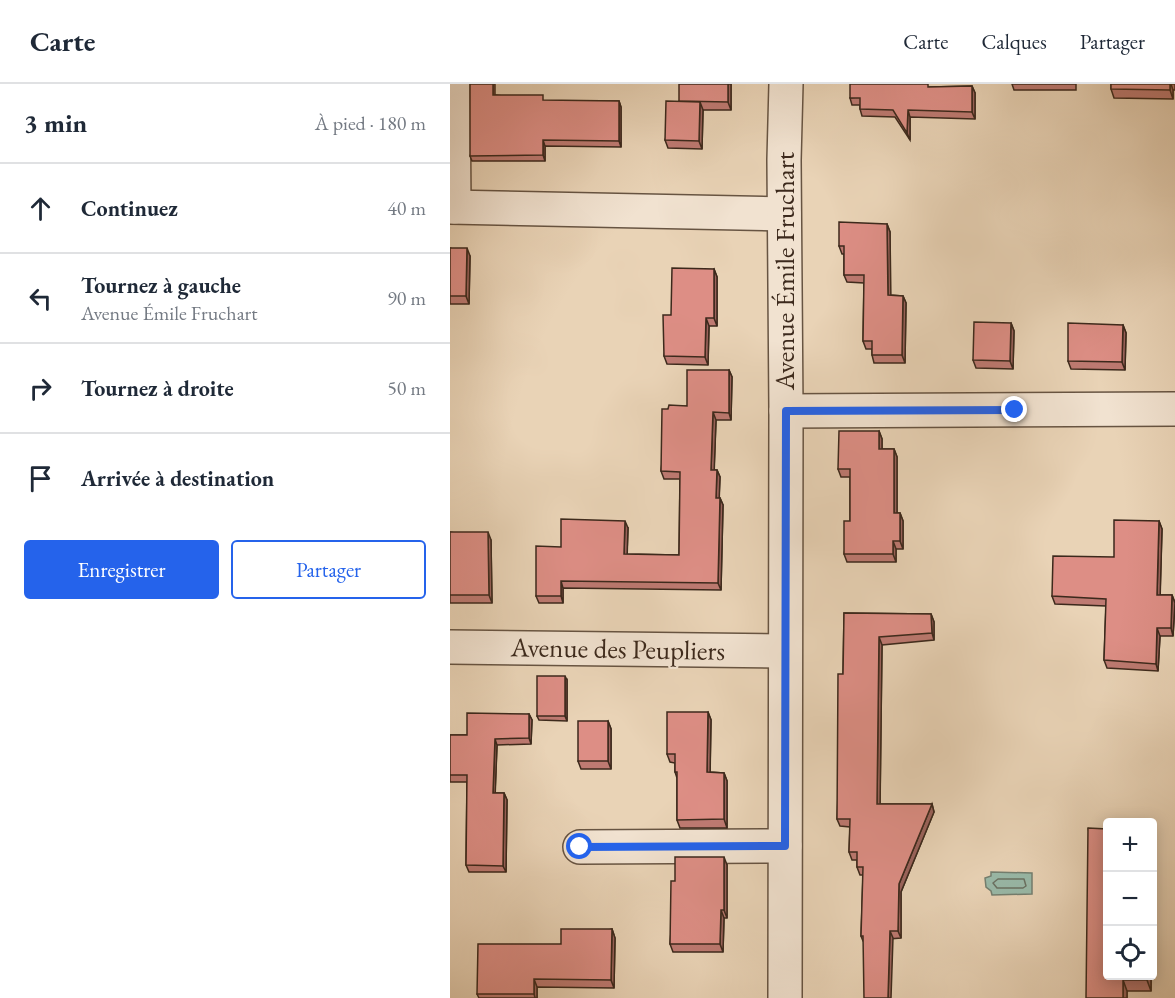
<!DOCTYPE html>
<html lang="fr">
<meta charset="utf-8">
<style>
body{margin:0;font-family:"EB Garamond",serif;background:#f6f6f7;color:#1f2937}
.controls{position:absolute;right:18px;bottom:18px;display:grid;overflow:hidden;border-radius:6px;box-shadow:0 3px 15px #0003}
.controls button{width:54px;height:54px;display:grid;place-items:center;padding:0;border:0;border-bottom:2px solid #e0e1e3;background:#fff;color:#1f2937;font:30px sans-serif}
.stop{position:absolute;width:18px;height:18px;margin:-14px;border:4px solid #2563eb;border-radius:50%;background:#fff}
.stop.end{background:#2563eb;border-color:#fff;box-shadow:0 2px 6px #0008}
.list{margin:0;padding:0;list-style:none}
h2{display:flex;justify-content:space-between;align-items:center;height:78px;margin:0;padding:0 24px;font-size:26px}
h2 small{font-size:20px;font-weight:400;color:#747a83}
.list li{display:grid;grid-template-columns:39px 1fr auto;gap:18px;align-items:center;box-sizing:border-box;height:90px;padding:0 24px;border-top:2px solid #e0e1e3}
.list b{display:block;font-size:22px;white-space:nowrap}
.list p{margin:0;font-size:20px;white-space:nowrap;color:#747a83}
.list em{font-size:20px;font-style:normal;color:#747a83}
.actions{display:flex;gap:12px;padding:18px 24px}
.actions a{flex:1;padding:14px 0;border:2px solid #2563eb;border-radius:6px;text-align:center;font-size:21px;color:#2563eb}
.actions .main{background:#2563eb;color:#fff}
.icon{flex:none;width:33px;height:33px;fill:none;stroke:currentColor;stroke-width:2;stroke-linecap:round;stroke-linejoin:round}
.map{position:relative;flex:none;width:725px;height:914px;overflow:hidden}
header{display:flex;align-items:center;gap:36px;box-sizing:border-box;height:84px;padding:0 30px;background:#fff;border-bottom:2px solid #e0e1e3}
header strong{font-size:28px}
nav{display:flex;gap:33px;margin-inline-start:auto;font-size:21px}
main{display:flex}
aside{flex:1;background:#fff}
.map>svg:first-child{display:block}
.water{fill:#99b9a8;stroke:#747f70;stroke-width:1.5}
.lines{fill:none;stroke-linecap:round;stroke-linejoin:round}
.shore{stroke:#6a7162;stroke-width:1.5}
.minor-casing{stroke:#675442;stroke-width:36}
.minor{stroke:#f1e2d0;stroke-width:33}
.wall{fill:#be7a72;stroke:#3c291c;stroke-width:1.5}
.shaded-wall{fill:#9b635d;stroke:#3c291c;stroke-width:1.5}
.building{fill:#dd8e85;stroke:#3c291c;stroke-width:1.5}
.route{stroke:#2563eb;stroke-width:8}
.labels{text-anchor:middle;stroke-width:4.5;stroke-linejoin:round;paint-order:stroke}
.street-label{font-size:27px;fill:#3c291c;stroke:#f1e2d0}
</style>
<header>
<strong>Carte</strong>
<nav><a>Carte</a><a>Calques</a><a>Partager</a></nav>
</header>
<main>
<aside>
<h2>3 min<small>À pied · 180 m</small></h2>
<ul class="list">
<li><svg class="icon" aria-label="ahead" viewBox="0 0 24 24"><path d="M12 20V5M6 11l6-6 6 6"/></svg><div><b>Continuez</b></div><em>40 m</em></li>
<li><svg class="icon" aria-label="left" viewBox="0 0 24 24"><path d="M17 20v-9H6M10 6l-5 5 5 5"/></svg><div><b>Tournez à gauche</b><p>Avenue Émile Fruchart</p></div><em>90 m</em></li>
<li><svg class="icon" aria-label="right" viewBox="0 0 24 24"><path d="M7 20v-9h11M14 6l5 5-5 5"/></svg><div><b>Tournez à droite</b></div><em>50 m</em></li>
<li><svg class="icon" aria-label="arrive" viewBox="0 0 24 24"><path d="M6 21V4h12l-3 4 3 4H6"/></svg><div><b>Arrivée à destination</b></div></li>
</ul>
<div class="actions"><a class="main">Enregistrer</a><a>Partager</a></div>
</aside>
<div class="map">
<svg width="725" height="914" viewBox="0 0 725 914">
<rect width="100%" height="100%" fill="#e9d3b6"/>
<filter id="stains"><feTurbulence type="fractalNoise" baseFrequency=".00333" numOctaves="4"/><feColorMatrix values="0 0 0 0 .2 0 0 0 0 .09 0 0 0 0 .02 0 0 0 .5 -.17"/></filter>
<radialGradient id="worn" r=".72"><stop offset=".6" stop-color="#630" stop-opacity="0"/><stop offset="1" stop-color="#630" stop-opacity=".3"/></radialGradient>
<path class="water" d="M541,788L582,789V810L542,811L541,807L536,803L535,794L541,792Z"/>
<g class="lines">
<path class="shore" d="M548,795H574L576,802L573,804H547L543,799Z"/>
<defs>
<g id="minor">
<path d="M3,0L4,123"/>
<path d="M0,123L334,130"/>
<path d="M336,327L725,325"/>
<path d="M0,563L335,567"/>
<path d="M130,763L335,762"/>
<path d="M335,914L336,327L334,76L336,0"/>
</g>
</defs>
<use href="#minor" class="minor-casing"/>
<use href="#minor" class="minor"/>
</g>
<g class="wall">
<path d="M281,0V26H253L252,65L218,64L215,56L229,17Z"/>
<path d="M562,0H626V6H564Z"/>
<path d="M661,0H725V6H723V15L664,14L661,5Z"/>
<path d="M522,2L525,9V35L460,33V56L445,33L412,32L410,25V21H402L400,14L480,3Z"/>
<path d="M45,11L95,17H169L171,23V63L95,62V77H22L20,72Z"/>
<path d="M437,140L440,148V211L453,212L456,219L455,279H424L422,271V265H416L413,257L414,199L397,198L394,191V170H392L389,162Z"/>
<path d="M0,164L20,172L19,220H0Z"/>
<path d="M264,185L267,193V242H259L258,281L217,280L214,272L221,231Z"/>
<path d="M561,239L564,247L563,285L526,284L523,276Z"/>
<path d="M673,241L676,249L675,286L621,285L618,277Z"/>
<path d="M279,286L282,293L281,336H266L264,386H267L270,393L269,414H270L273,421L271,506L113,504V519H89L86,512L111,463L178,444L177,470L229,471L230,395H214L211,387L218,325L237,322Z"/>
<path d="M429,347L432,355V365H444L447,373V429H450L453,437V465H446V478H397L394,470L400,437V393H391L388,385Z"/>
<path d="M709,437L712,445L710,511H722L725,519L723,552H710L708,587L657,584L654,576L656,522L605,520L602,512L664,473Z"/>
<path d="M0,448L41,456L42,519H0Z"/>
<path d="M394,529L481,530L484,538V556L432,561L430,720H482L484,728L451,808V854L413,857L411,852L413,791H410L407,783V776H402L399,768L400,743L390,742L387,735L393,590Z"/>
<path d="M117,596V637L89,636L87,632Z"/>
<path d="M258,628L261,636L260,688L274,689L277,697V744H230L227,736V694L225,688V679L220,678L217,670Z"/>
<path d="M79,630L82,636L81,660L47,661L45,709H54L57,716L56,788H19L16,781L17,698H0V651H17Z"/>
<path d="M158,637L161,645V685H131L128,677Z"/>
<path d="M638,744L701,891V907H677V914Z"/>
<path d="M277,781V834H274L273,868H223L220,860L225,797Z"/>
<path d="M162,845L165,854L164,904L87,903V914H29L27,910L111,860Z"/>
</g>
<g class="shaded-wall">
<path d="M43,0H45V16L43,11Z"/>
<path d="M278,0H281V26L278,18Z"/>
<path d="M720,0H721L723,6V15L720,6Z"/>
<path d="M522,2L525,9V35L522,28Z"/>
<path d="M169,17L171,23V63L169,57Z"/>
<path d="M250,18L253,26L252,65L249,57Z"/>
<path d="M458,26L460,33V56L457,49Z"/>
<path d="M93,56L95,62V77L93,71Z"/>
<path d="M437,140L440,148L441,219L438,211Z"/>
<path d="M17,164L20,172L19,220L16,212Z"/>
<path d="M264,185L267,193V242L264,234Z"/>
<path d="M453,212L456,219L455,279L452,271Z"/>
<path d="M256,234L259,242L258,281L255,273Z"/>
<path d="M561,239L564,247L563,285L560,277Z"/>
<path d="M673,241L676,249L675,286L672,278Z"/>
<path d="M279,286L282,293L281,336L279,329Z"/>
<path d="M263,328L266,336L264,393L261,386Z"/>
<path d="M429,347L432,355V373L429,365Z"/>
<path d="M444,365L447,373V437L444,429Z"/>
<path d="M267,386L270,393L269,421L266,414Z"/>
<path d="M270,414L273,421L271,506L268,499Z"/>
<path d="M450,429L453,437V465L450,457Z"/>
<path d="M175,437L178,444L177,477L174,470Z"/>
<path d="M709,437L712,445L710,519L707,511Z"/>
<path d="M38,448L41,456L42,519L39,511Z"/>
<path d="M443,457L446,465V478L443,470Z"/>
<path d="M111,497L113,504V519L111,512Z"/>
<path d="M722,511L725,519L723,552L721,544Z"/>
<path d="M481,530L484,538V556L482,549Z"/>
<path d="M707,544L710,552L708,587L706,580Z"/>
<path d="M429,553L432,561L430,728L427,720Z"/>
<path d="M115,592L117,596V637L115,632Z"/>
<path d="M258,628L261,636L260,697L257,688Z"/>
<path d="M79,630L82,636L81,660L79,654Z"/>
<path d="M158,637L161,645V685L158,677Z"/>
<path d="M45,655L47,661L45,715L43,709Z"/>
<path d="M274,689L277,697V744L274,735Z"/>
<path d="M54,709L57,716L56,788L53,782Z"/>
<path d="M482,720L484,728L451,808V854L448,847L449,800Z"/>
<path d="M274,773L277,781V834L274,826Z"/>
<path d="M271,826L274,834L273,868L270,860Z"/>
<path d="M162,845L165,854L164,904L161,896Z"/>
<path d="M440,847L443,854L441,914H438Z"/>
<path d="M697,891H701V907L697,896Z"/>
<path d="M84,895L87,903V914H85L84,910Z"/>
<path d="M673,896L677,907V914H673Z"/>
</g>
<g class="building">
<path d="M20,0H43V11H93V16L169,17V57L93,56V71L20,72Z"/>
<path d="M229,0H278V18L229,17Z"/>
<path d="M400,0H478V3L522,2V28L458,26L457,49L443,26L410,25V14H400Z"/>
<path d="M661,0H720V6L661,5Z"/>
<path d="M216,17L250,18L249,57L215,56Z"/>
<path d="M389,138L437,140L438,211L453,212L452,271H422V257H413L414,191H394V162H389Z"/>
<path d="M0,164H17L16,212H0Z"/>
<path d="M222,184L264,185V234H256L255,273L214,272L213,231H221Z"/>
<path d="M524,238L561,239L560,277L523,276Z"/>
<path d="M618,239L673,241L672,278L618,277Z"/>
<path d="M237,286H279V329L263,328L261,386H267L266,414H270L268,499L111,497V512H86V462L111,463V435L175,437L174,470L229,471L230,388L211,387L212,325H218L219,321L237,322Z"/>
<path d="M389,347H429V365H444V429H450V457H443V470H394V437H400V385H388Z"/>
<path d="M664,436L709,437L707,511H722L721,544H707L706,580L654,576L656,515L602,512L603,472L664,473Z"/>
<path d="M0,448H38L39,511H0Z"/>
<path d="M394,529L481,530L482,549L429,553L427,720H482L449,800L448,847H440L438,914H414L413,852H411L413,783H407V768H399L400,735H387L388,590H393Z"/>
<rect x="87" y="592" width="28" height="40"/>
<path d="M217,628H258L257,688L274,689V735L227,736V688H225V670H217Z"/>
<path d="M17,629L79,630V654L45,655L43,709H54L53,782L16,781L17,691H0V651H17Z"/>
<rect x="128" y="637" width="30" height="40"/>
<path d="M638,744L657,745V891H697V896H673V914H636Z"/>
<path d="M225,773H274V826H271L270,860H220L221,797H225Z"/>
<path d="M111,845H162L161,896L84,895V910H27L28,860H111Z"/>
</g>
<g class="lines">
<path class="route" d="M130,763L335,762L336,327L565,326"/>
</g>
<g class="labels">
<g class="street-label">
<text transform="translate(335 187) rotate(-90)" y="9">Avenue Émile Fruchart</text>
<text transform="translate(168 565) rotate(1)" y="9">Avenue des Peupliers</text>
</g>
</g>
<rect width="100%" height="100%" filter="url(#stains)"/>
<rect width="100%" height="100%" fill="url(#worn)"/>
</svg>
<div class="controls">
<button>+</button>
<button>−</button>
<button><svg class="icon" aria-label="locate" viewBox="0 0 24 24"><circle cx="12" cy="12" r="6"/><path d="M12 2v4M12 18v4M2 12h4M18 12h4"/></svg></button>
</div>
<div class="stop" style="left:130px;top:763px"></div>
<div class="stop end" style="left:565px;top:326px"></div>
</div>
</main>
